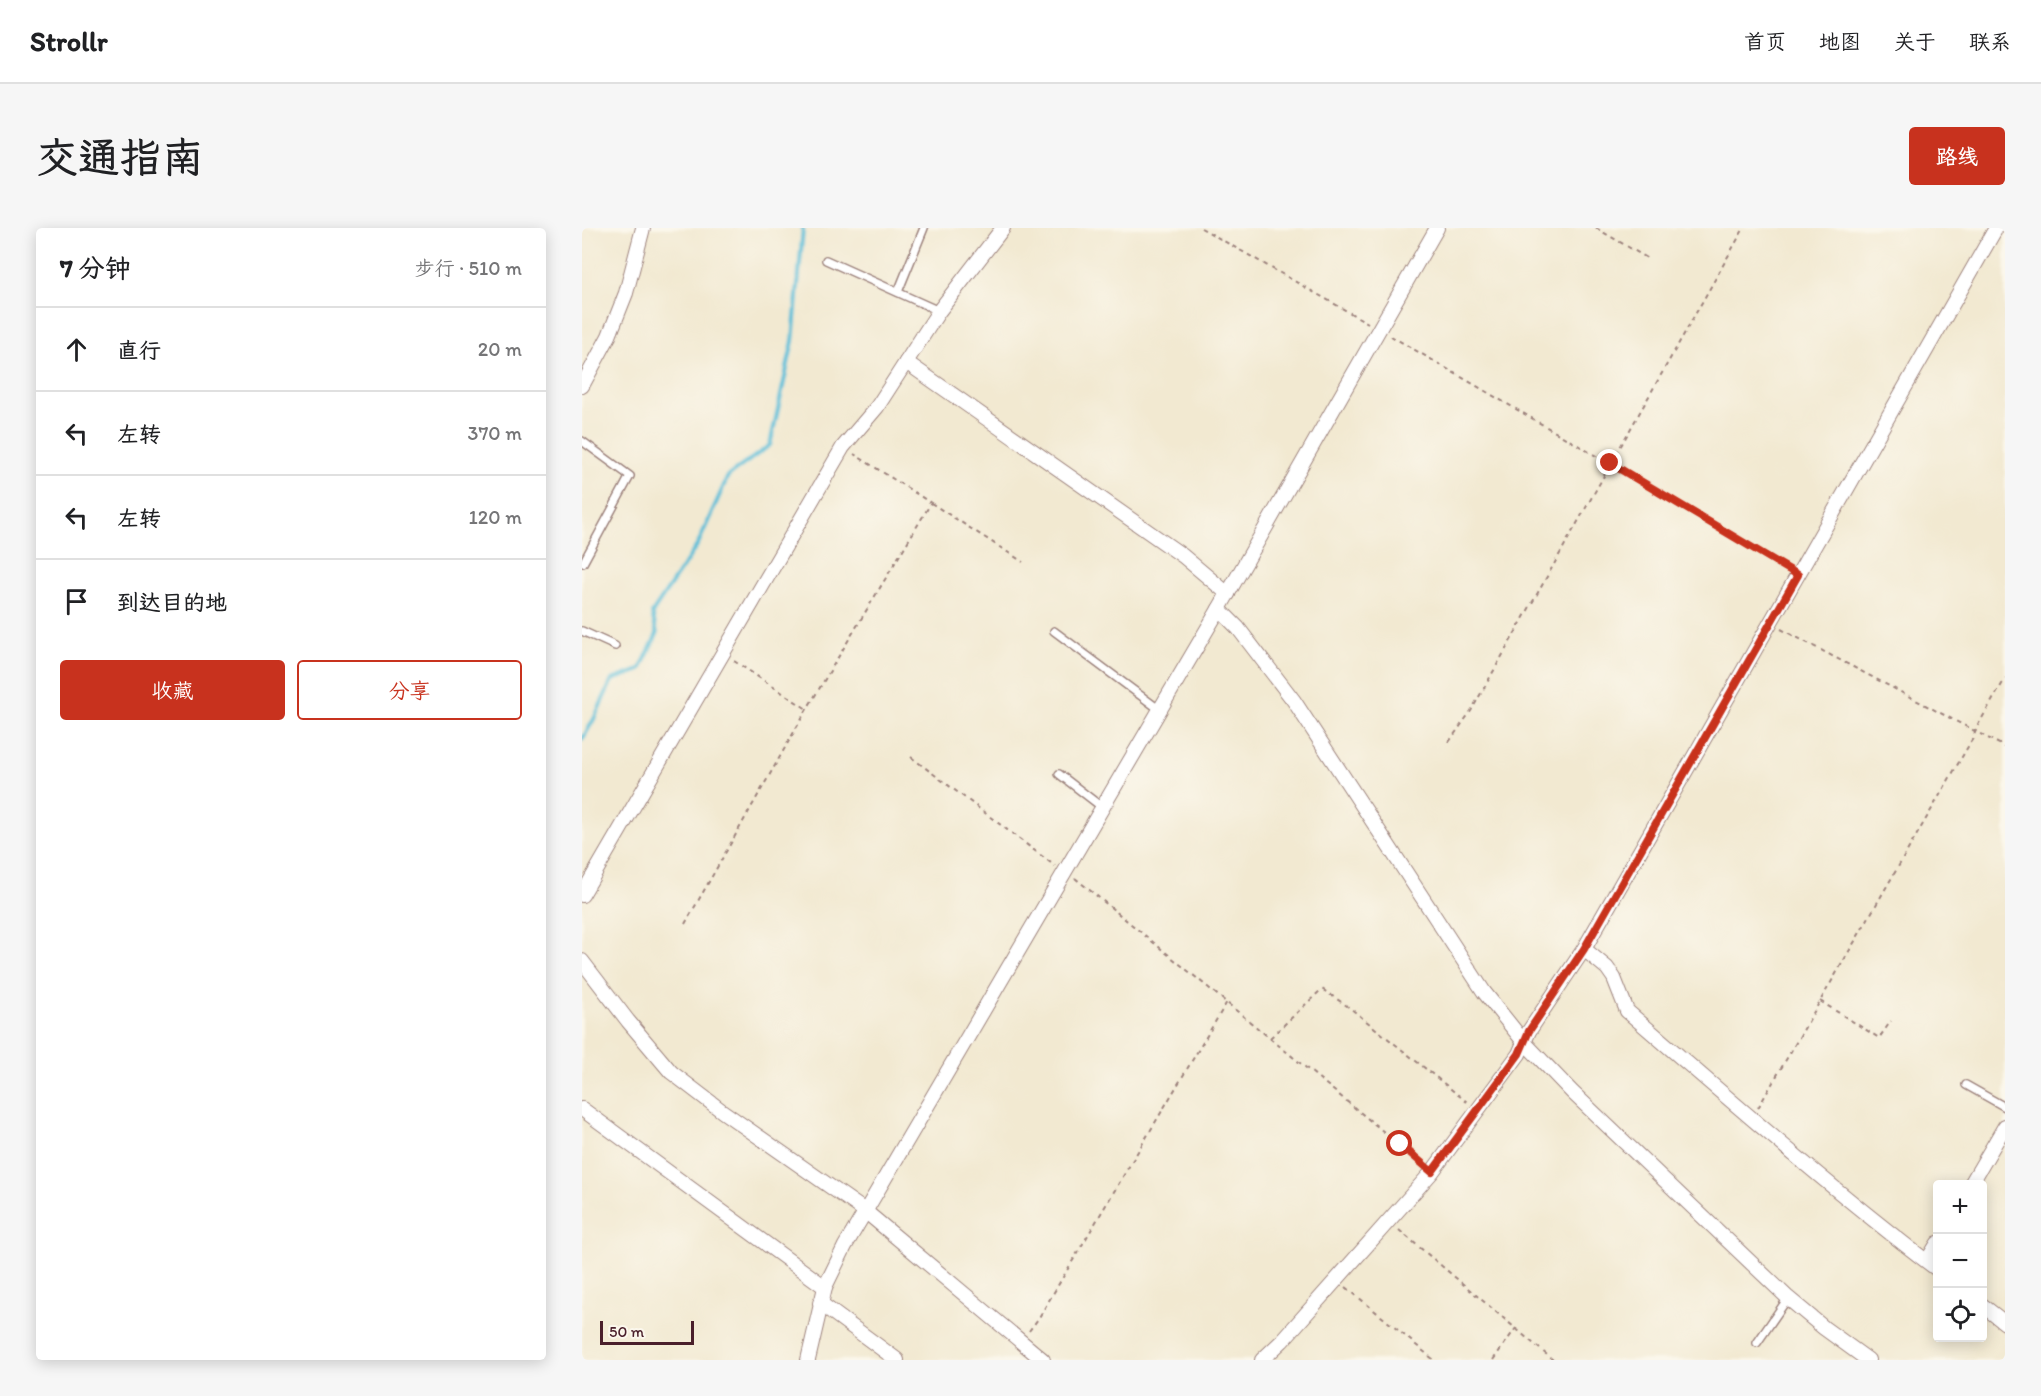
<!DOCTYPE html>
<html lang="zh">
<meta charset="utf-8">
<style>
body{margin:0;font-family:Itim,"LXGW WenKai TC",sans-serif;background:#f6f6f6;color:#202124}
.controls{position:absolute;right:18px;bottom:18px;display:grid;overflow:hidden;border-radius:6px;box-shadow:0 3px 15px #0003}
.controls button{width:54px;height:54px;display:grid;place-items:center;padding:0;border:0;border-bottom:2px solid #e0e0e0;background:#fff;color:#202124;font:30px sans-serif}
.scale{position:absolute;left:18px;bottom:15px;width:94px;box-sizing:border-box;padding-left:6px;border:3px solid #4a1f2b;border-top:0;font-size:16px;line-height:21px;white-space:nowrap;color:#4a1f2b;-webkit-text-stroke:4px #fbf7ec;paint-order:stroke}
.stop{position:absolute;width:18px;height:18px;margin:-14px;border:4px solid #c8321e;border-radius:50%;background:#fff}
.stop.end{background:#c8321e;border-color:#fff;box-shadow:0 2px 6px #0008}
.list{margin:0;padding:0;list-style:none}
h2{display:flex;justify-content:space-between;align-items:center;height:78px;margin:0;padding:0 24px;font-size:26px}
h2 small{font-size:20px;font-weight:400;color:#757577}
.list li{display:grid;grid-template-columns:39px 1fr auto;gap:18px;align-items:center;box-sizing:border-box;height:84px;padding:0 24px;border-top:2px solid #e0e0e0}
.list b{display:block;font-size:22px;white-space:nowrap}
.list em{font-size:20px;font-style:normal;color:#757577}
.actions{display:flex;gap:12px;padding:18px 24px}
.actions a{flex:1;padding:14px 0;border:2px solid #c8321e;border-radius:6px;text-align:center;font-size:21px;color:#c8321e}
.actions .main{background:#c8321e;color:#fff}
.icon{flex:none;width:33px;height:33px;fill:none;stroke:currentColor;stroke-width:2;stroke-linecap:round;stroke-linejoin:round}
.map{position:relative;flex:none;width:1423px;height:1132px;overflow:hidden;border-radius:6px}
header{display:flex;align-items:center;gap:36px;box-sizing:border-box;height:84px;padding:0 30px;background:#fff;border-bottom:2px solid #e0e0e0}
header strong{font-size:28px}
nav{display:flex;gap:33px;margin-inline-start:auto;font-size:21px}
.intro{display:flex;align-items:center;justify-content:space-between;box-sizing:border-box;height:144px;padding:0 36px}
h1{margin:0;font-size:42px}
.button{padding:15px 27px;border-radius:6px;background:#c8321e;color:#fff;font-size:21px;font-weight:700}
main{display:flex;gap:36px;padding:0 36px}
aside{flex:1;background:#fff;border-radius:6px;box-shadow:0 3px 15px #0003}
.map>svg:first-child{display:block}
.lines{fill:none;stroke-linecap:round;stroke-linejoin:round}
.stream{stroke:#5abed8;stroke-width:4}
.lane-casing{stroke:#9e847e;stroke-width:10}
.street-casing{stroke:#9e847e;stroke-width:16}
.path{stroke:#9e847e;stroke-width:2;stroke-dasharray:4.5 4.5;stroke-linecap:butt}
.lane{stroke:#fff;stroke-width:7}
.street{stroke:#fff;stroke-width:14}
.route{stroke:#c8321e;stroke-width:8}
</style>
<header>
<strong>Strollr</strong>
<nav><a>首页</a><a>地图</a><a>关于</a><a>联系</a></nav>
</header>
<div class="intro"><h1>交通指南</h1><a class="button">路线</a></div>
<main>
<aside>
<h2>7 分钟<small>步行 · 510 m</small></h2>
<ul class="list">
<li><svg class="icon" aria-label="ahead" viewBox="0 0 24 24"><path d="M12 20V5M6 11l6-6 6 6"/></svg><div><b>直行</b></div><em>20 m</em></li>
<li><svg class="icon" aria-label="left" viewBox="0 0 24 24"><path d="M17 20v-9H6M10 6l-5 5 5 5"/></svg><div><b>左转</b></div><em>370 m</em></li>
<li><svg class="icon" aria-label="left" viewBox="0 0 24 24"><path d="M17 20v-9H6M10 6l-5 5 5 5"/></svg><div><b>左转</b></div><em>120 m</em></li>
<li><svg class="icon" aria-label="arrive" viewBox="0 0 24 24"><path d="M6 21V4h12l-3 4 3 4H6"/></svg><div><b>到达目的地</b></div></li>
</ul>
<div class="actions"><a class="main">收藏</a><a>分享</a></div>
</aside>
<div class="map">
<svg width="1423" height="1132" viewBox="0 0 1423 1132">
<rect width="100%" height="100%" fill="#fbf7ec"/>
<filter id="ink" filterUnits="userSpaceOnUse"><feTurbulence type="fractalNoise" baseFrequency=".0167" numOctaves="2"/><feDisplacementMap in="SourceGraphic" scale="12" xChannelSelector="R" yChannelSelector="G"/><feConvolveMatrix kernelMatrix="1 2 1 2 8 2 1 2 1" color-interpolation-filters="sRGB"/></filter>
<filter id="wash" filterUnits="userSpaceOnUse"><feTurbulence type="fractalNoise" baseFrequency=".008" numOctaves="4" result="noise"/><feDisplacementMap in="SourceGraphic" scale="24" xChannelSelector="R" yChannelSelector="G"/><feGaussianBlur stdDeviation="1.35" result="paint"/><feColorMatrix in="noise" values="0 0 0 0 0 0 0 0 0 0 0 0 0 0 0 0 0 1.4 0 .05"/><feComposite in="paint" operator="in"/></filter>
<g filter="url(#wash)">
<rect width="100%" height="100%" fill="#f2e9d1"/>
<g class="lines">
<path class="stream" d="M0,512L12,491L30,452L58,442L75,406L70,385L116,316L146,248L188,217L211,113L221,0"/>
</g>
</g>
<g filter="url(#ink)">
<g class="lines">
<defs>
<g id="lane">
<path d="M244,32L357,83"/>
<path d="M316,64L342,0"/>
<path d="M0,213L48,248L1,335"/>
<path d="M0,403L33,418"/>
<path d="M472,403L578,482"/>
<path d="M477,546L521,580"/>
<path d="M1384,857L1423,879"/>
<path d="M1175,1115L1206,1070"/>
</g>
<g id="street">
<path d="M324,134L601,328L646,366"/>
<path d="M0,158L27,108L44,65L61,0"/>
<path d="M637,381L656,400L712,473L902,764L942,814L990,864L1206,1070L1242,1100L1286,1132"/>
<path d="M0,667L261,219L295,179L357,83L421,0"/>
<path d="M1002,721L1025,740L1032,750L1045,783C1147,871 1248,960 1356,1042"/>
<path d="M0,733L46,793L89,844L140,883L283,983L461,1132"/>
<path d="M0,881L243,1059"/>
<path d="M1389,956L1423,898"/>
<path d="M1345,1033L1356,1015"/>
<path d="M238,1075L315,1132"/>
<path d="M1400,1077L1423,1095"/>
<path d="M226,1132L243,1059L263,1018L637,381L855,0"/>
<path d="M680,1132L700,1113L850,944L937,826L947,803L1002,721L1414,0"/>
</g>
</defs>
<use href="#lane" class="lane-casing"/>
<use href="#street" class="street-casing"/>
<g class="path">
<path d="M619,0L786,95"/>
<path d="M1014,0L1065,30"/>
<path d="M809,108L1206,340"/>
<path d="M349,275L441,334"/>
<path d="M1199,401L1423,519"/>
<path d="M152,433L225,481"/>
<path d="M867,514L889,483L1162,0"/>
<path d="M329,529L473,638"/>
<path d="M493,650L841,936"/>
<path d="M103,696L225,481L349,275L272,226"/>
<path d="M1238,773L1297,810L1309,793"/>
<path d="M688,810L740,761L768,780L885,874"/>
<path d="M1176,880L1391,510L1396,497L1423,451"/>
<path d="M817,1002L971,1132"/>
<path d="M764,1059L852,1132"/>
<path d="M447,1103L456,1091L645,774"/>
<path d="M911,1132L934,1100"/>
</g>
<use href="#lane" class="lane"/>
<use href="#street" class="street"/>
</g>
</g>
<g class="lines" filter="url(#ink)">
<path class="route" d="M818,916L850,944L937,826L947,803L1002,721L1216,347L1028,235"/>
</g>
</svg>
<div class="controls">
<button>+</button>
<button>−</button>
<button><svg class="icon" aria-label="locate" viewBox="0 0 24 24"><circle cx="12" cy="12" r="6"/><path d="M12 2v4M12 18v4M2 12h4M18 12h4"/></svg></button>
</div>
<div class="scale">50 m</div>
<div class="stop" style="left:818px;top:916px"></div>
<div class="stop end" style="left:1028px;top:235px"></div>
</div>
</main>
